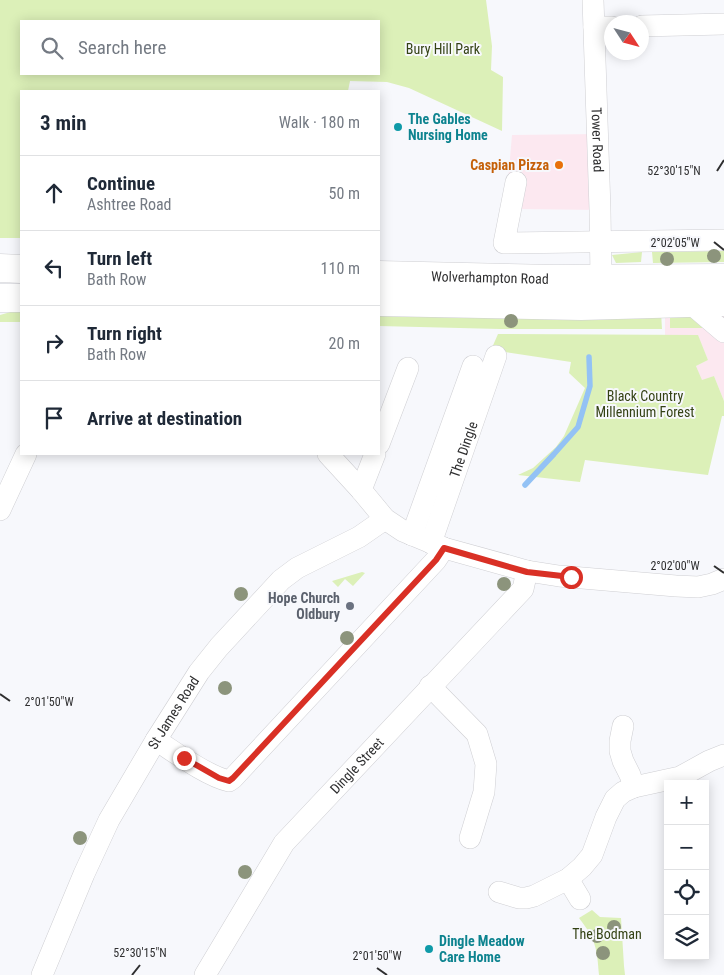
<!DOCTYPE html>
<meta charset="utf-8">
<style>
body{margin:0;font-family:"Roboto Condensed",sans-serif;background:#f6f6f7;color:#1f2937}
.controls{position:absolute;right:15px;bottom:15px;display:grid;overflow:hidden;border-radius:0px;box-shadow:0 2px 12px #0003}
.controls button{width:45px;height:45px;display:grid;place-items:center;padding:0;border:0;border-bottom:1px solid #e0e1e3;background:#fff;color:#1f2937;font:25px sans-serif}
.compass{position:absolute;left:604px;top:15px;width:45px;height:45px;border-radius:50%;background:#fff;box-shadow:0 2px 12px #0003;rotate:126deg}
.stop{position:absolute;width:15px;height:15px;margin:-11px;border:4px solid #d93025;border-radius:50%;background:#fff}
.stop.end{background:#d93025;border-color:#fff;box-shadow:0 1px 5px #0008}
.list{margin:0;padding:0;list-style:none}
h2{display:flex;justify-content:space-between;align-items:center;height:65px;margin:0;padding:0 20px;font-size:21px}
h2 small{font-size:16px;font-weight:400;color:#747a83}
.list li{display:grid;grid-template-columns:32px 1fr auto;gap:15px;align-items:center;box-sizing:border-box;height:75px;padding:0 20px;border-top:1px solid #e0e1e3}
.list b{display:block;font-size:19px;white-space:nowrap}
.list p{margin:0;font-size:16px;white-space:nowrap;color:#747a83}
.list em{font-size:16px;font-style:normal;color:#747a83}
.icon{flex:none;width:28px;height:28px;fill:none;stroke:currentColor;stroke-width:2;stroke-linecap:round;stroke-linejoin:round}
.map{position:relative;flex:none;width:724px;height:975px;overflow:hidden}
.search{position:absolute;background:#fff;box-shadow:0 2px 12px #0003;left:20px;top:20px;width:360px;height:55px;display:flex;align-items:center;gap:12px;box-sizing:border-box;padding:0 18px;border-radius:0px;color:#747a83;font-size:19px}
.panel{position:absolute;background:#fff;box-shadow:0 2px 12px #0003;left:20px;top:90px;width:360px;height:365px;border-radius:0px}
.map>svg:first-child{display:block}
.commercial{fill:#fce8f0}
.green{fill:#dcf0b8;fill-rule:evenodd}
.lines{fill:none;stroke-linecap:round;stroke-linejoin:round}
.stream{stroke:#93c2f5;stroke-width:5.5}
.minor-casing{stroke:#cfcfd3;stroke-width:22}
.highway-casing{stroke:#cfcfd3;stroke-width:29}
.minor{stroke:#fff;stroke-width:21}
.highway{stroke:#fff;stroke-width:28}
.tree{fill:#8c947c}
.route{stroke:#d93025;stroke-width:6}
.ticks{fill:none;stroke:#2f2f30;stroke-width:2}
.culture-dot{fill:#0f9aa8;stroke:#f7f8fc;stroke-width:2}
.food-dot{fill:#e8710a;stroke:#f7f8fc;stroke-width:2}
.worship-dot{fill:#6b7280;stroke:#f7f8fc;stroke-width:2}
.labels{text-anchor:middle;stroke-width:4;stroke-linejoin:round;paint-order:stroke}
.park-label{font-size:14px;fill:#344214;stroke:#f7f8fc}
.culture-label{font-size:14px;font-weight:bold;fill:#0d838f;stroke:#f7f8fc;text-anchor:start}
.street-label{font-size:14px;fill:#2f2f30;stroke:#f7f8fc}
.food-label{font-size:14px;font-weight:bold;fill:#c56008;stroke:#f7f8fc;text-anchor:end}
.worship-label{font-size:14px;font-weight:bold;fill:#5b616d;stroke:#f7f8fc;text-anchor:end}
.ticks-label{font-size:12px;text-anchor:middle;fill:#2f2f30;stroke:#f7f8fc;stroke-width:4;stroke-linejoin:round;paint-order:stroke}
</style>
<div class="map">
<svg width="724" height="975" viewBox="0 0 724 975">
<rect width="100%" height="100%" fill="#f7f8fc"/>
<g class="commercial">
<path d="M598,134L600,210L517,209L508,181L512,135Z"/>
<path d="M665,292H724V401L714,376L702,381L696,366L708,360L698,336H665Z"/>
</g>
<g class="green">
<path d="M0,0H486L492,46L491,70L503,77L502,131L409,88L387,82L350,81L348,91H21V238H0ZM379,21V74H21V21Z"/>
<path d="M724,251V262L653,263L652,252Z"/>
<path d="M642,252L641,262L616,263L612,255Z"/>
<path d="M21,309V322H0V315Z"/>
<path d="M379,311L661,312L662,329H500L379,326Z"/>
<path d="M670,313H686L705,328H670Z"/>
<path d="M498,334L698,335L708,360L696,366L702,380L714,376L724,401V416H722L708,475L585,460L580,482L518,475L533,468L556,447L564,436L585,388L569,373L571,362L491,350Z"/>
<path d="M362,572L365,573L353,586L345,579L338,587L332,581Z"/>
<path d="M592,910L600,917L621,918L624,966L625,975H599C597,948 596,940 579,918Z"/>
</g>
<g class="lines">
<path class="stream" d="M525,485L554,454L578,427L590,386L589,357"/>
<defs>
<g id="minor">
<path id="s1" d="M593,0L600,210L601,279"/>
<path d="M642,26L724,24"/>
<path d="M594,27H612"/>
<path d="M516,182L504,243L724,240"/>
<path d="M690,303L724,332"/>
<path d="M379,444L408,368"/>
<path d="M328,454L361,490L385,519L403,531L444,548L527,571L559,576L676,586L698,587L712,584L724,579"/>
<path d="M361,490L375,454"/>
<path d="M0,510L26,454"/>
<path d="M412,535L473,366"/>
<path id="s2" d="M431,543L496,356"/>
<path d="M430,686L477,734L486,764L484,792L470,838"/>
<path d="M623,726L620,741V751L623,761L630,775L634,787"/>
<path d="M156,740C176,753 207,776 229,781L233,778L436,560L444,548"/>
<path d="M568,879L580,899"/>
<path d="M499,892L519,898H526L534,896L568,879L582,867L592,855L606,817L615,799L623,792L634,787L680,777L709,761L724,755"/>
<path id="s3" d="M42,975L84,874L109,820L156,740L199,672L219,647L281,580L297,568L359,537L385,519"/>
<path id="s4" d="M205,975L284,843L523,589L527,571"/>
</g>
<g id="highway">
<path d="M0,268L21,269"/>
<path id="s5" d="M379,275L555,279L724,278"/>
<path d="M0,298H21"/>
<path d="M379,302L581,306L724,302"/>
</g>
</defs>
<use href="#minor" class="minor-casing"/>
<use href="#highway" class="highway-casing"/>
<use href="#minor" class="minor"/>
<use href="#highway" class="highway"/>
</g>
<g class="tree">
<circle cx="714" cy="256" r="7"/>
<circle cx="667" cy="259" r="7"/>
<circle cx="511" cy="321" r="7"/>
<circle cx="504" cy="584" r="7"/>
<circle cx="241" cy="594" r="7"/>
<circle cx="347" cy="638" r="7"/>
<circle cx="225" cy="688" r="7"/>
<circle cx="80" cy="838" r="7"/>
<circle cx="245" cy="872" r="7"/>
<circle cx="614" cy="927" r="7"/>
<circle cx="597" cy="936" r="7"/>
<circle cx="603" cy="953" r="7"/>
</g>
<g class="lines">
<path class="route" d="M184,758L219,778L229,781L233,778L436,560L444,548L527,572L571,577"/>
</g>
<path class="ticks" d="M717,171L724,160M714,242L724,250M714,566L724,573M0,694L10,701M377,968L387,975M132,975L140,965"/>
<g class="culture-dot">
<circle cx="398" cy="127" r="5"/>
<circle cx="429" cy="949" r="5"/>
</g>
<circle class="food-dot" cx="559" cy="165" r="5"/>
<circle class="worship-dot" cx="350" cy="606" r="5"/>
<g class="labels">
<g class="park-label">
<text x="443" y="54">Bury Hill Park</text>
<text x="645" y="401">Black Country<tspan x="645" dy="16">Millennium Forest</tspan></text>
<text x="607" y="939">The Bodman</text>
</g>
<g class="culture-label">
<text x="408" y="124">The Gables<tspan x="408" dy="16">Nursing Home</tspan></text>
<text x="439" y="946">Dingle Meadow<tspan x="439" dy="16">Care Home</tspan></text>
</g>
<g class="street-label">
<text dy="5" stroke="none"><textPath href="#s1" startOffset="140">Tower Road</textPath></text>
<text dy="5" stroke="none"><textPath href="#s5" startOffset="111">Wolverhampton Road</textPath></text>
<text dy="5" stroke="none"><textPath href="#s2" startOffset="99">The Dingle</textPath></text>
<text dy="5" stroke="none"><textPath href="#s3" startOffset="294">St James Road</textPath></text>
<text dy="5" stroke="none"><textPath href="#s4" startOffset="260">Dingle Street</textPath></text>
</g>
<g class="food-label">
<text x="549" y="170">Caspian Pizza</text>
</g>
<g class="worship-label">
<text x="340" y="603">Hope Church<tspan x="340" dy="16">Oldbury</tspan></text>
</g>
</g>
<g class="ticks-label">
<text x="674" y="175">52°30'15"N</text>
<text x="675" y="247">2°02'05"W</text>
<text x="675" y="570">2°02'00"W</text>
<text x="49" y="706">2°01'50"W</text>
<text x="140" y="957">52°30'15"N</text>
<text x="377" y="960">2°01'50"W</text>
</g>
</svg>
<div class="controls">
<button>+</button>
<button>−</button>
<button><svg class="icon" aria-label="locate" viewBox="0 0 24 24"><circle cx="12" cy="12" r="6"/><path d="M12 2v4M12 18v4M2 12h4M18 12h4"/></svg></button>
<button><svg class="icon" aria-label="layers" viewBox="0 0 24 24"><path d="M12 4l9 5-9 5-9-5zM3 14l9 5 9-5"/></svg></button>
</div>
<svg class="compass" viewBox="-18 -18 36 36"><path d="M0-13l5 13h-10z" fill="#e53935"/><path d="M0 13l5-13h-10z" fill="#747a83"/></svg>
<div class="stop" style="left:571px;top:577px"></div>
<div class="stop end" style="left:184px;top:758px"></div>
<div class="search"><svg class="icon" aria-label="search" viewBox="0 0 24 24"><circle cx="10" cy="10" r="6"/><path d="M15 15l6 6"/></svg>Search here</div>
<section class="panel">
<h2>3 min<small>Walk · 180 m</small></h2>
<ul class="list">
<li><svg class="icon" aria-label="ahead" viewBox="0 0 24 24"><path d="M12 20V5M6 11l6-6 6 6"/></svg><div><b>Continue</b><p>Ashtree Road</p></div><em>50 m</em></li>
<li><svg class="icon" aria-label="left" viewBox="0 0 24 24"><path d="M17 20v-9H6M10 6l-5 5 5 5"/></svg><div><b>Turn left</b><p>Bath Row</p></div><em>110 m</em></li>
<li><svg class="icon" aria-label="right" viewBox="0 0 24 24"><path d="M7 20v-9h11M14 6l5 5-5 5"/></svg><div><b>Turn right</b><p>Bath Row</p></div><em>20 m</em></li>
<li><svg class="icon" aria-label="arrive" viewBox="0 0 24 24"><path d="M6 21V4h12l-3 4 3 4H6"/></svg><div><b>Arrive at destination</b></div></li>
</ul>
</section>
</div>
